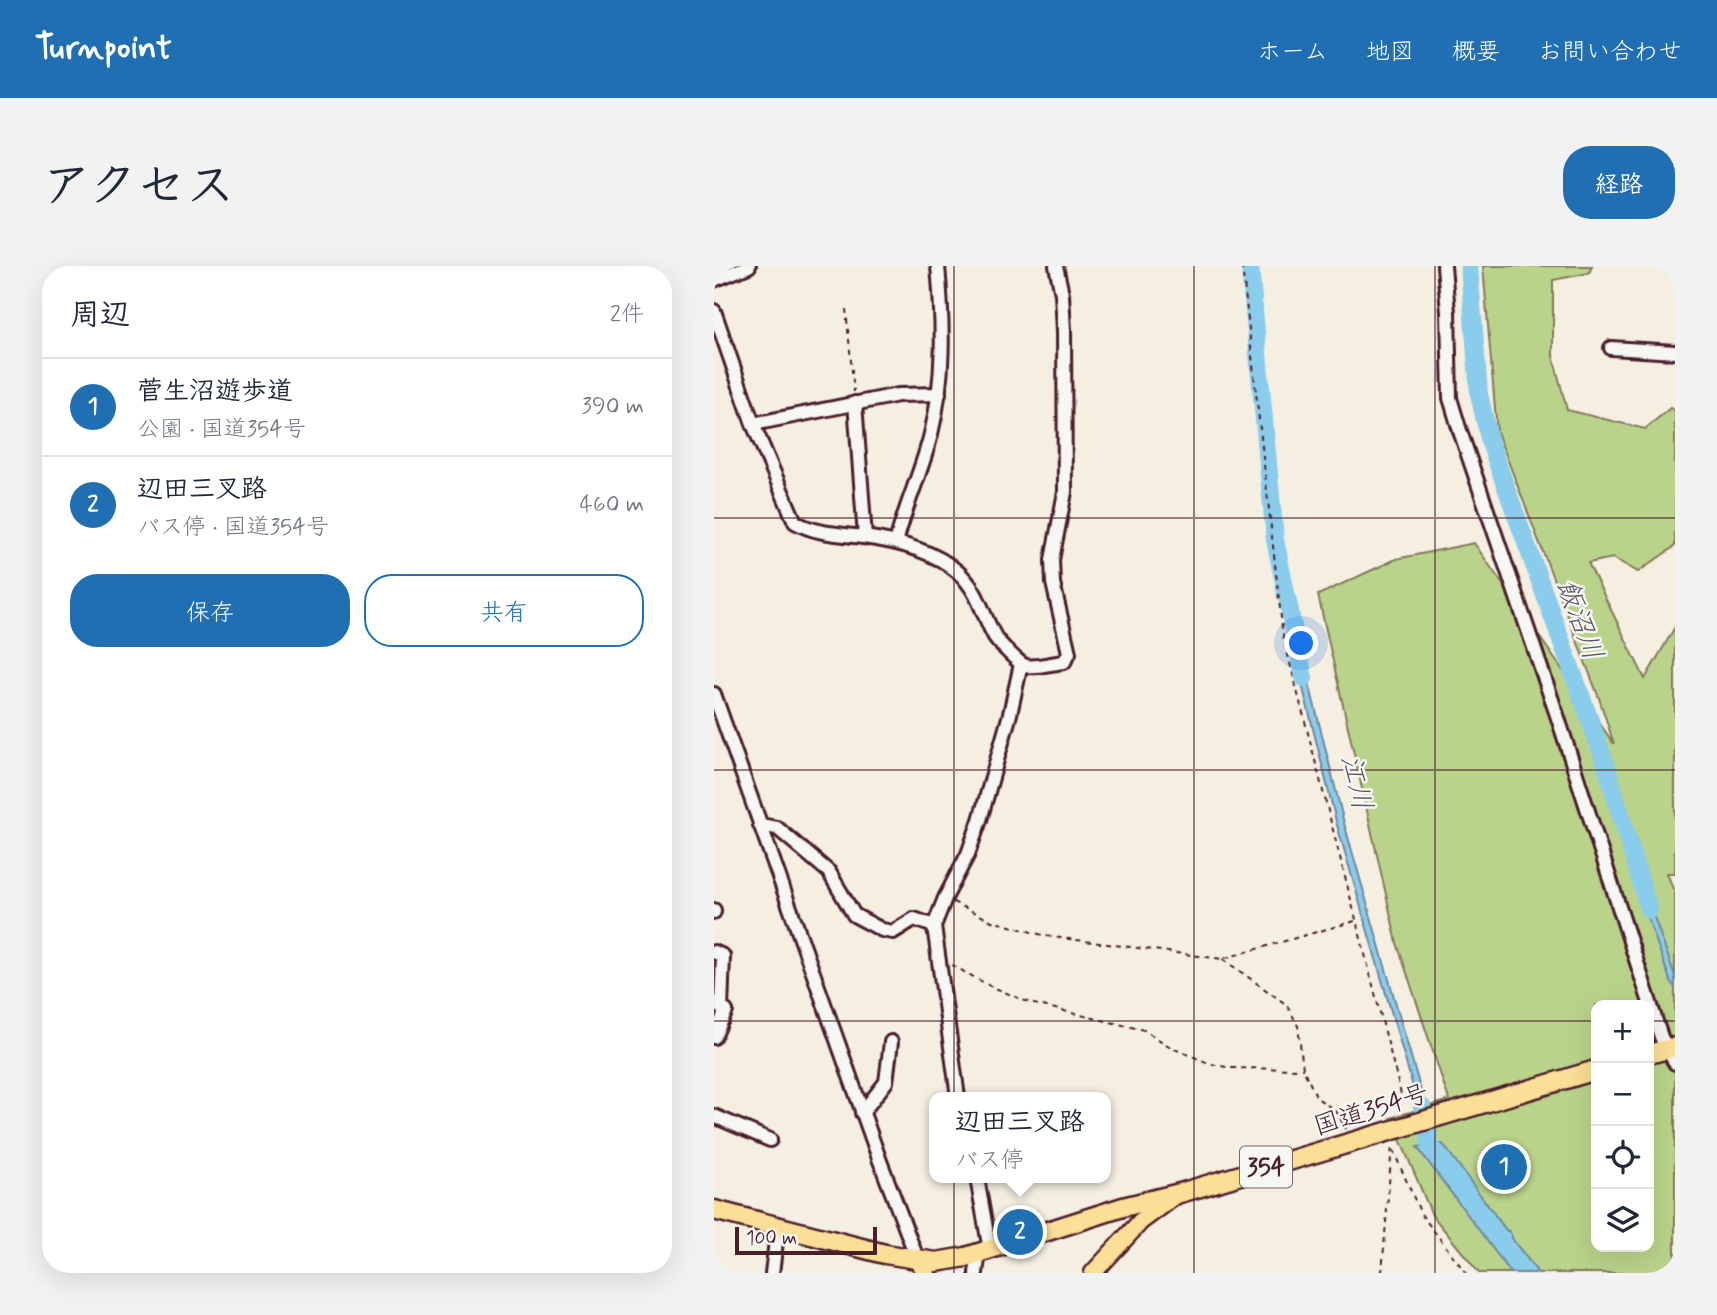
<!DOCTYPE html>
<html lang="ja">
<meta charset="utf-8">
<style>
body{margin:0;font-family:Mynerve,"Klee One",sans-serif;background:#f2f2f3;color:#1f2937}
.controls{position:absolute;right:21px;bottom:21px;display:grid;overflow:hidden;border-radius:14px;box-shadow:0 7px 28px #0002}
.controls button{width:63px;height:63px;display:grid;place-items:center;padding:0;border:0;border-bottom:2px solid #e0e1e3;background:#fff;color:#1f2937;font:35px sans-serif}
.scale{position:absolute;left:21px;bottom:18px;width:142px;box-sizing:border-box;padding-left:7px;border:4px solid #4a1f2b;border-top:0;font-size:19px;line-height:24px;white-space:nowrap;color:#4a1f2b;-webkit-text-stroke:5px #f6f6f2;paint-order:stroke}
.you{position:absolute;left:588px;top:378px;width:24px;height:24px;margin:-18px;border:5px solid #fff;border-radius:50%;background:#1a73e8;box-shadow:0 0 0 10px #1a73e833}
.badge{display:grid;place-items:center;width:46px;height:46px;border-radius:50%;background:#1f6fb2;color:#fff;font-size:23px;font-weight:700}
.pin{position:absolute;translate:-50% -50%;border:4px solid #fff;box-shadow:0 2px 7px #0006}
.popup{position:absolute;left:215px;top:826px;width:182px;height:91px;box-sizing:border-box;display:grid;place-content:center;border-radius:14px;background:#fff;filter:drop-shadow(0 2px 5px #0005);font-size:23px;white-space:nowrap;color:#747a83}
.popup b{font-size:26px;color:#1f2937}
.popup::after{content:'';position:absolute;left:50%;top:100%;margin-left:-14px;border:14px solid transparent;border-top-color:#fff}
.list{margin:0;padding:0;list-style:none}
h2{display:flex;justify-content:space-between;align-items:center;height:91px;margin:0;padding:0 28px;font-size:30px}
h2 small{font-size:23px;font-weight:400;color:#747a83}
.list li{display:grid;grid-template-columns:46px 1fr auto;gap:21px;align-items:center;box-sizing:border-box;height:98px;padding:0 28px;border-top:2px solid #e0e1e3}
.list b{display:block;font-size:26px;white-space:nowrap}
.list p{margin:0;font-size:23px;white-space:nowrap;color:#747a83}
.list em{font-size:23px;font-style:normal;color:#747a83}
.actions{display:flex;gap:14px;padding:21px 28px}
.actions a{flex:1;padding:16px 0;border:2px solid #1f6fb2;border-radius:28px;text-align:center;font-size:24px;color:#1f6fb2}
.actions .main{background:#1f6fb2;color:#fff}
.icon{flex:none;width:38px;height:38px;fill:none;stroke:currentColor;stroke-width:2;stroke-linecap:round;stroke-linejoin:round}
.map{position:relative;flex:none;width:961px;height:1007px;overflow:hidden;border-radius:28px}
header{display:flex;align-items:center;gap:42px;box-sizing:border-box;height:98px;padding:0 35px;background:#1f6fb2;color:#fff}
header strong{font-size:33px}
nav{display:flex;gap:38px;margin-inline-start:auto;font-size:24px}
.intro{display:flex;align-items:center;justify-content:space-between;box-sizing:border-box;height:168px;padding:0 42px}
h1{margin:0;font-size:49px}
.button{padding:18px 32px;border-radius:28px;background:#1f6fb2;color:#fff;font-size:24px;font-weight:700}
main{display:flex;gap:42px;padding:0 42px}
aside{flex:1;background:#fff;border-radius:28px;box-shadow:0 7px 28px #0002}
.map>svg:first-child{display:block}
.green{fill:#bad38a;stroke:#82795a;stroke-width:2;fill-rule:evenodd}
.water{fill:#8acceb;stroke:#70879e;stroke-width:2}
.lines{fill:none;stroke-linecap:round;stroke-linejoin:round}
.river{stroke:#8acceb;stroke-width:18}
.minor-casing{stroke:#4a1f2b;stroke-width:18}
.major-casing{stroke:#4a1f2b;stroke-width:21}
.highway-casing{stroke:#4a1f2b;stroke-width:23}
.path{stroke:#4a1f2b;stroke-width:2;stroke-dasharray:5 5;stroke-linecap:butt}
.minor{stroke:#f6f6f2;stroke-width:12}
.major{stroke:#fcde96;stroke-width:16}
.highway{stroke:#fcde96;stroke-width:18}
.grid{fill:none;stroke:#4a1f2b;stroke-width:2;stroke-opacity:0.55}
.labels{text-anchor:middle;stroke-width:5;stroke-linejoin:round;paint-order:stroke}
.shield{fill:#f6f6f2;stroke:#7e6067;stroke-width:2}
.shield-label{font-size:24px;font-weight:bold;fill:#4a1f2b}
.street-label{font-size:26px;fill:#4a1f2b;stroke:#f6f6f2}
.water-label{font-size:28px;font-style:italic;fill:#5d5365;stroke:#f6f6f2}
</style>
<header>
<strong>Turnpoint</strong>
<nav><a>ホーム</a><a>地図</a><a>概要</a><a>お問い合わせ</a></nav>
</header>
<div class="intro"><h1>アクセス</h1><a class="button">経路</a></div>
<main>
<aside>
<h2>周辺<small>2件</small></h2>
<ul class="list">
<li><span class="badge">1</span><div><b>菅生沼遊歩道</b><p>公園 · 国道354号</p></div><em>390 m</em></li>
<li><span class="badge">2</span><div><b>辺田三叉路</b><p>バス停 · 国道354号</p></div><em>460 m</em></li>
</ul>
<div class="actions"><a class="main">保存</a><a>共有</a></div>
</aside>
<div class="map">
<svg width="961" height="1007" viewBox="0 0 961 1007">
<rect width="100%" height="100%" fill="#f5efe2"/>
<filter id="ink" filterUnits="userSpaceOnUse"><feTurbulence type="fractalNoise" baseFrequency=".0143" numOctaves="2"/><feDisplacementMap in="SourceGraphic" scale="14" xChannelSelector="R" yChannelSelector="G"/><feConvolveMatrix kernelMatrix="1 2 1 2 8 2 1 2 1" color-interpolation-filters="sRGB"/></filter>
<g filter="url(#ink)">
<path class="green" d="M769,0H878L875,7L839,14V90L853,144L931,163L956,142L961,145V280L924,306L899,292L874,297L931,413L961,361V607H953L961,628V1007H765L718,949L677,852L735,834L683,677L604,329L682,293L760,277L900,478L885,432L783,166ZM882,739H935V981H882Z"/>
<g class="water">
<path d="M588,389L630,557L717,860L711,862L623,559L581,390Z"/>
<path d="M932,621L941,654L961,710V722L956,714L935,655L926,622Z"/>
<path d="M729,878L792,964L796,966L799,974L824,1007H797L703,881Z"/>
</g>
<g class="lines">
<g class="river">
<path d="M536,0L561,274L590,412"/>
<path d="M755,0L765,128L776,177L891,496L935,644"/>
<path d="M708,841L717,880L730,899"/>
</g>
<defs>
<g id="minor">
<path d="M730,0L734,46L736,132L746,165L843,449L947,771L961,797"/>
<path d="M0,14L35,0"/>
<path d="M0,45L39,158L81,256C102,268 125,268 149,271C181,275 219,284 244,306C265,325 268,348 281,371C285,377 306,399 312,400C323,402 339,397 350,396L355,387L339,317L338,294L351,226L350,65L348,28L342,0"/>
<path d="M897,82L961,86"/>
<path d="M141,137L151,271"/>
<path d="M39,158L184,129L225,128"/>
<path d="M182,277C191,240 208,205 217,168C231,112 229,57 224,0"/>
<path d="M0,428L166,895L204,995"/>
<path d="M46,559L63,562L115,606L140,649L168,664L179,666L200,653L220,660"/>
<path d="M0,644V646"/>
<path d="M0,686L9,690L7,742L12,745L0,771"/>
<path d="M244,831L220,660L231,632L254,588L266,554L296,448L307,398"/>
<path d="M148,847L172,816L177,776"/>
<path d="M0,850L56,874"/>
<path d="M263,912L276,984"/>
<path d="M58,1007L64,960"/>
<path d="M262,1007L265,987"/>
</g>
<g id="major">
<path d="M204,995L213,1007"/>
<path d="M379,1007L427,955L461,930"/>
</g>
<g id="highway">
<path d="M935,788L961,781"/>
<path d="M0,944L171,988L222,996L252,991L409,941L466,927L882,804"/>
</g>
</defs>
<use href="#minor" class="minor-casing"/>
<use href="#major" class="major-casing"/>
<use href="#highway" class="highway-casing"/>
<g class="path">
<path d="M528,0L569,370L688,832"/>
<path d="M132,43L140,126"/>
<path d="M239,636L278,655L332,670L508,693L641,655"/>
<path d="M509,693L573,739L584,760L589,803L603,832L622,845L632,863"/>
<path d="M238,699L274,719L316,737L430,764L458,782L497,798L518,802L589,803"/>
<path d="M679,884L707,948L752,1007"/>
<path d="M668,1007L678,879"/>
</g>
<use href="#minor" class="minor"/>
<use href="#major" class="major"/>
<use href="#highway" class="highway"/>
</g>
</g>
<path class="grid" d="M240,0V1007M480,0V1007M721,0V1007M0,252H961M0,504H961M0,755H882M935,755H961"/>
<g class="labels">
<rect class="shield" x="526" y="880.5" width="52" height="41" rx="5"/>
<g class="shield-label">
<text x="552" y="909">354</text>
</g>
<g class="street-label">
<text transform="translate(657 843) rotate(-17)" y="9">国道354号</text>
</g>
<g class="water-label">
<text transform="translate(867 353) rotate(70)" y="10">飯沼川</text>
<text transform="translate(644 516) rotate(77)" y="10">江川</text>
</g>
</g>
</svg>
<div class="controls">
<button>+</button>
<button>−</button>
<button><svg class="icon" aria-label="locate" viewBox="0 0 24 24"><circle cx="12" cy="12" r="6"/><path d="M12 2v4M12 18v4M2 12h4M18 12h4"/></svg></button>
<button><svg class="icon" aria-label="layers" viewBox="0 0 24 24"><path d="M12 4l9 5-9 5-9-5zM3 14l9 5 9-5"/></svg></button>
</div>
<div class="scale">100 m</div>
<div class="you"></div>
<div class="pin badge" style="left:790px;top:901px">1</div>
<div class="pin badge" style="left:306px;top:966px">2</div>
<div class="popup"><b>辺田三叉路</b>バス停</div>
</div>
</main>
